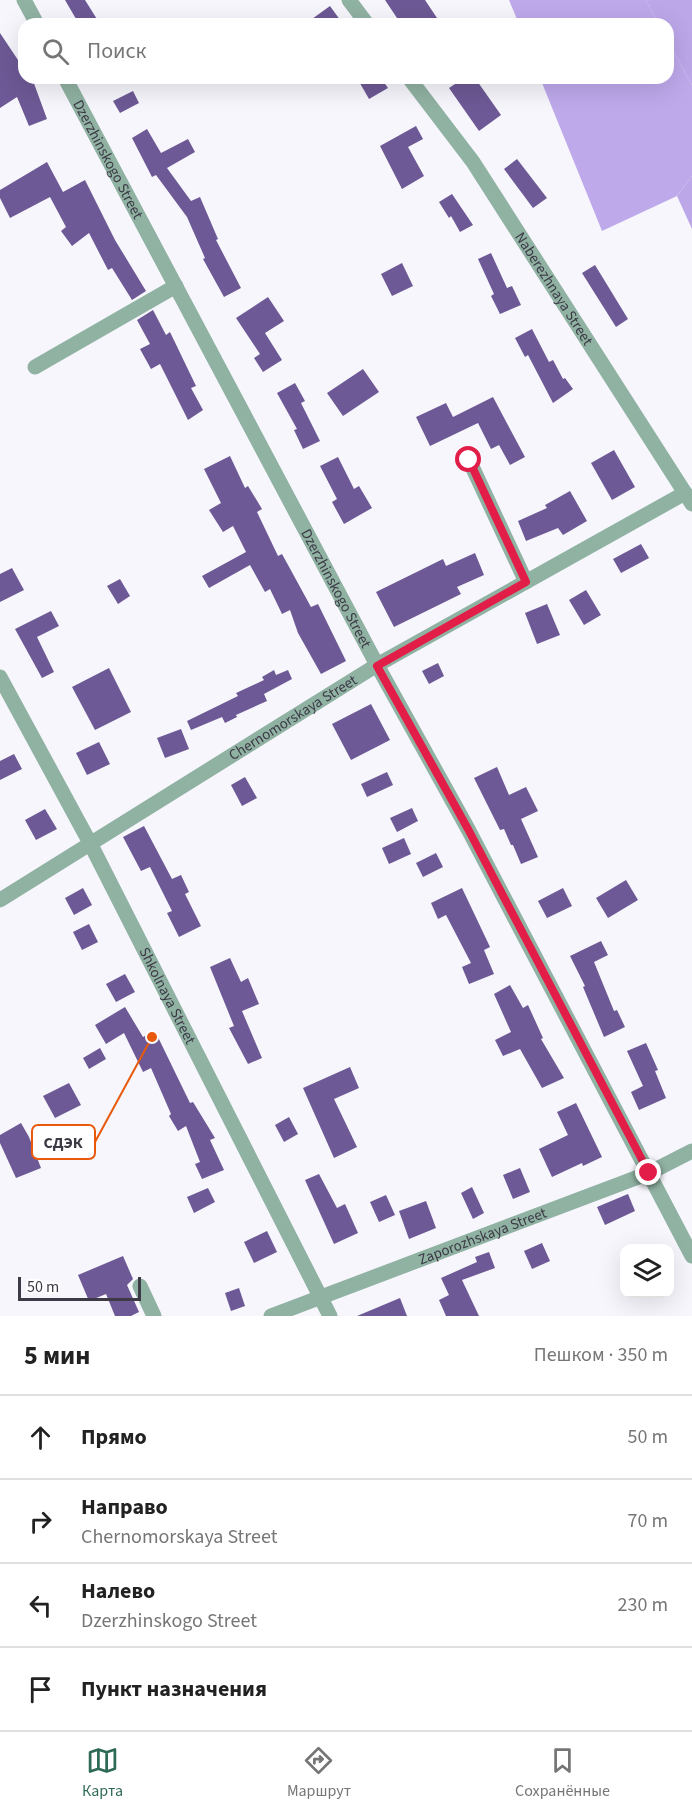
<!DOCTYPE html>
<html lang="ru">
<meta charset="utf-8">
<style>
body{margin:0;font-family:"Source Sans 3",sans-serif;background:#f2f2f2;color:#222}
.controls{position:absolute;right:18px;bottom:18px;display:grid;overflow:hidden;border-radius:12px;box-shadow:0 6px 24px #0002}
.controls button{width:54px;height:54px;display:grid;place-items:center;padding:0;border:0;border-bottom:2px solid #e0e0e0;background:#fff;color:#222;font:30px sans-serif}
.scale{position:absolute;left:18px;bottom:15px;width:123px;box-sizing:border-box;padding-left:6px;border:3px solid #3d3a46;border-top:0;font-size:16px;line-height:21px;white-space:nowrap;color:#3d3a46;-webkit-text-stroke:4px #fff;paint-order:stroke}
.stop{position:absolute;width:18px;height:18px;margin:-14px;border:4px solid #e11d48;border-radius:50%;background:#fff}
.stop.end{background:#e11d48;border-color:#fff;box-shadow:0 2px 6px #0008}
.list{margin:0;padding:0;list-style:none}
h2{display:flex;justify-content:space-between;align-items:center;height:78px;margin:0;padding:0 24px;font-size:26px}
h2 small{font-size:20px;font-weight:400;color:#767676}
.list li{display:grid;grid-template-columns:39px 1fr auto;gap:18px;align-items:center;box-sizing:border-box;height:84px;padding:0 24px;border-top:2px solid #e0e0e0}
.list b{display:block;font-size:22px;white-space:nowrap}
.list p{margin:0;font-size:20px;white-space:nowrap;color:#767676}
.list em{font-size:20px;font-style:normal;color:#767676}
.icon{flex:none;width:33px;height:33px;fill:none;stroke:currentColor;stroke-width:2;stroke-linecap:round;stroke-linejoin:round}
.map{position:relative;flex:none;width:692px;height:1316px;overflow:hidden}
.search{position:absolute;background:#fff;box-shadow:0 6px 24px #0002;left:18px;right:18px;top:18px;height:66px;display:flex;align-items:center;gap:15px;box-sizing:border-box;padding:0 21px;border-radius:18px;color:#767676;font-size:22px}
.sheet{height:414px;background:#fff}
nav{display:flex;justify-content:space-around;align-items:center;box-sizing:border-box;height:84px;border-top:2px solid #e0e0e0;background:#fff;font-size:16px;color:#767676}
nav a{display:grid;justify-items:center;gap:3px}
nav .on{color:#2f6a55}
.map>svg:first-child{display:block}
.forest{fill:#bca7e9}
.water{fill:#bea9eb}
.building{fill:#6d5995}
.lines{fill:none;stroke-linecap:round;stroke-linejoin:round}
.minor{stroke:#90b2a3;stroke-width:15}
.route{stroke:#e11d48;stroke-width:8}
.labels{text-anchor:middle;stroke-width:6;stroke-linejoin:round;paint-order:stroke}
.street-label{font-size:15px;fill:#3d3a46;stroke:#fff}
.leader{fill:none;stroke:#e8590c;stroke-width:2}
.callout-dot{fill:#e8590c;stroke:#fff;stroke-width:2}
.callout{fill:#fff;stroke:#e8590c;stroke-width:2}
.callout-label{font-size:16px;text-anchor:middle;font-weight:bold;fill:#3d3a46}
</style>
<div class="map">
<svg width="692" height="1316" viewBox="0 0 692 1316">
<rect width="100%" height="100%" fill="#f7f6fc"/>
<g class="forest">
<path d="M646,0H692V85L668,41V24H659Z"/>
<path d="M692,176V229L677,196Z"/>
</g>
<g class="water">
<path d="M509,0H646L659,24H519Z"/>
<path d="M668,41L692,85V176L677,196L602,231L540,78H668Z"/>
</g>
<g class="building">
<path d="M65,0H85L100,24H79Z"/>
<path d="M385,0H425L441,24H401Z"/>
<path d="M330,6L343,24H305Z"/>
<path d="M0,33L24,69V78H32L47,119L29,126L17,97L0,108Z"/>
<path d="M357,78H381L388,88L369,99Z"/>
<path d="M464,78H475L501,115L479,131L449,88Z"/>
<path d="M133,91L139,103L120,113L113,101Z"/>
<path d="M416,126L423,139L408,147L424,176L402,189L380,146Z"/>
<path d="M147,129L161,153L188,139L195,152L167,168L191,201L200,197L218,239L216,240L241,288L224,297L203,259L205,258L187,217L156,175L152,177L132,138Z"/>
<path d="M517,159L547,198L533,208L504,169Z"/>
<path d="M47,162L63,192L85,180L115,240L146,291L132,300L112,268L108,270L89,233L72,246L61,231L66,227L50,197L10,218L0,198V190Z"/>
<path d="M452,194L473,225L460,232L451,216L449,218L439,202Z"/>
<path d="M491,253L507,288L512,286L521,305L500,314L491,296L494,294L478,259Z"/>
<path d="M402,263L413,286L392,296L381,274Z"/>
<path d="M595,265L628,319L616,327L582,273Z"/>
<path d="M268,297L284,321L265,333L282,360L263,372L254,358L260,354L236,318Z"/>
<path d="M153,310L166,335L170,332L196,386L191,388L203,410L188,420L160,364L151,369L140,349L150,344L137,320Z"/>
<path d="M532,329L549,362L553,360L563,379L565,378L573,389L553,403L528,355L525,357L515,338Z"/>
<path d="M363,369L379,392L343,416L327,393Z"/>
<path d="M295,383L305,401L301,403L320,441L303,449L294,430L297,429L277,393Z"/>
<path d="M493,397L525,457L510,465L499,445L491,449L478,423L430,446L416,417L446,403L453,417Z"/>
<path d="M614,450L635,487L612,500L591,463Z"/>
<path d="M230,456L245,488L248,486L262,509L257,512L278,556L282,554L311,607L318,604L346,661L321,674L298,633L290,610L282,614L270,589L265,592L250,565L209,588L202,576L246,552L233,526L223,532L209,510L221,503L204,469Z"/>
<path d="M338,457L354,489L359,486L372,508L344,524L332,502L337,499L320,466Z"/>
<path d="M570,491L587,521L563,535L558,528L526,541L518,521L547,508L545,505Z"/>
<path d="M641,544L649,558L621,573L613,559Z"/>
<path d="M475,553L484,575L457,587L461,594L394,627L376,592L443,559L446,566Z"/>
<path d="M12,568L24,590L0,602V574Z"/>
<path d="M120,579L130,596L118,604L107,586Z"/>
<path d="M586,590L601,615L584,625L569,600Z"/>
<path d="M547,604L560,635L537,644L525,613Z"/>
<path d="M51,611L59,626L37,637L54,672L42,678L15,629Z"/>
<path d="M438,663L444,676L429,684L422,671Z"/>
<path d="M109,668L131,712L95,730L72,687Z"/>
<path d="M274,670L276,675L288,670L292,679L264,694L267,701L236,715L237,717L225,723L222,717L191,730L187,721L238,696L236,693L264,680L262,677Z"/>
<path d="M371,704L390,740L351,760L332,724Z"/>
<path d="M181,729L189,749L165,758L157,738Z"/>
<path d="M99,742L110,764L87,775L76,753Z"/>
<path d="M14,754L22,769L0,780V761Z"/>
<path d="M497,767L509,795L526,787L538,811L521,819L538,857L521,864L513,845H511L504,829L500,830L474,778Z"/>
<path d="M387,772L393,785L367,797L361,784Z"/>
<path d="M245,777L257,798L242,806L231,785Z"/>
<path d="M412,808L418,821L397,832L390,818Z"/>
<path d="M45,809L57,829L36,840L25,820Z"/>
<path d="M144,826L172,879L181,875L189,892L185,894L201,926L179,937L167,913L172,911L150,867L141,871L123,837Z"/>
<path d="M404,838L411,854L389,864L382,848Z"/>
<path d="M436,853L443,867L423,877L416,863Z"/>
<path d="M626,880L638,900L608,918L596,898Z"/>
<path d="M83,888L92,905L74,915L65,898Z"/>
<path d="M462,888L490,947L484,950L494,974L469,984L462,967L471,963L446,915L438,919L431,903Z"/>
<path d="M563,888L572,906L547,918L538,901Z"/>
<path d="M89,924L98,942L82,950L73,932Z"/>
<path d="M601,941L608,955L594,962L614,1011L617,1010L625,1027L604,1037L583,987L585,986L570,956Z"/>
<path d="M230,958L241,982L248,978L259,1004L242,1011L262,1058L248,1064L229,1028L234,1026L210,967Z"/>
<path d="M125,974L135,992L116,1002L106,984Z"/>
<path d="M510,985L523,1008L528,1005L543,1038L541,1039L564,1078L542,1088L520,1049L503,1056L495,1040L511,1032L494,994Z"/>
<path d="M125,1007L143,1037L155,1031L190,1103L193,1102L215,1138L210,1140L224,1170L202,1179L195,1164L200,1162L186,1126L178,1131L169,1116L171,1114L151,1068L143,1072L124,1033L106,1044L95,1025Z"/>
<path d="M646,1043L658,1070L655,1071L666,1098L639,1110L631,1092L643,1086L627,1051Z"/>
<path d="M100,1048L106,1059L89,1069L83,1058Z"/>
<path d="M350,1067L359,1088L334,1099L357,1147L334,1158L303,1088Z"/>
<path d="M69,1083L81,1105L55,1118L43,1096Z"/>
<path d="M576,1103L602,1157L583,1166L582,1163L552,1177L539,1149L568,1135L557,1112Z"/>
<path d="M289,1117L298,1134L284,1142L275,1125Z"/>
<path d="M21,1123L29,1137L41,1168L16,1178L0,1143V1135Z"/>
<path d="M520,1168L530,1192L513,1199L503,1175Z"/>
<path d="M319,1174L337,1208L345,1204L358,1233L334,1244L305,1180Z"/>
<path d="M472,1187L484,1213L473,1219L461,1193Z"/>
<path d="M208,1188L215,1202L194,1213L187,1197Z"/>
<path d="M628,1194L635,1211L605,1225L597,1207Z"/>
<path d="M386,1195L395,1215L379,1222L370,1202Z"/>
<path d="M426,1201L436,1228L409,1239L399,1211Z"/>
<path d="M267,1231L277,1252L254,1263L244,1242Z"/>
<path d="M542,1243L550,1261L532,1269L524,1251Z"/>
<path d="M489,1252L495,1268L462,1280L479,1316H446L439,1300L449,1295L441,1278L477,1262L475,1257Z"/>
<path d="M123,1256L133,1279L127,1285L139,1312L131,1316H115L106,1294L89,1301L78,1275Z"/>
<path d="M239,1288L245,1306L231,1311L225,1293Z"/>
<path d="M400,1298L407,1316H357Z"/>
</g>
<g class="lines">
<g class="minor">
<path d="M24,0L37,24"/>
<path d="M349,0L367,24"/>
<path id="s1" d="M65,78L377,665L468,829L692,1256"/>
<path id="s2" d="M409,78L473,162L692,504"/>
<path d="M35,367L176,286"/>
<path d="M469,460L526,582"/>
<path id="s3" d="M0,677L90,843L330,1316"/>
<path id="s4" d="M0,900L377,665L685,493"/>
<path d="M140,1286L154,1316"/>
<path id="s5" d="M271,1316L649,1173L692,1151"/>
</g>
</g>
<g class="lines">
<path class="route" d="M469,460L526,582L377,666L468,829L649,1173"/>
</g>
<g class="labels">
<g class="street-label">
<text dy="5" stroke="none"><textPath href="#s1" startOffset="92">Dzerzhinskogo Street</textPath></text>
<text dy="5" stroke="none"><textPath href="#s2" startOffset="256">Naberezhnaya Street</textPath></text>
<text dy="5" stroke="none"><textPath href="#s1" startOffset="578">Dzerzhinskogo Street</textPath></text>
<text dy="5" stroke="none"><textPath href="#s4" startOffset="345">Chernomorskaya Street</textPath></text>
<text dy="5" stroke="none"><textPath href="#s3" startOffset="360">Shkolnaya Street</textPath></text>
<text dy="5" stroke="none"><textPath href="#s5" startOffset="226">Zaporozhskaya Street</textPath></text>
</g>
</g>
<path class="leader" d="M152 1037L95 1142"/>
<circle class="callout-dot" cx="152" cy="1037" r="6"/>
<rect class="callout" x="32" y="1125" width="63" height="34" rx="6"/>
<g class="callout-label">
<text x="63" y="1148">СДЭК</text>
</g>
</svg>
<div class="controls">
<button><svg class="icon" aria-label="layers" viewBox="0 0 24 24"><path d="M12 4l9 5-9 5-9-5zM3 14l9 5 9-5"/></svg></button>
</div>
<div class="scale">50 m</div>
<div class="stop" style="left:469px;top:460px"></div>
<div class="stop end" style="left:649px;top:1173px"></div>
<div class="search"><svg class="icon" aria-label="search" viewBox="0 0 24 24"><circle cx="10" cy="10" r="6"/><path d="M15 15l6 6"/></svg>Поиск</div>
</div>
<section class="sheet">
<h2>5 мин<small>Пешком · 350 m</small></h2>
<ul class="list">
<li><svg class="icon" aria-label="ahead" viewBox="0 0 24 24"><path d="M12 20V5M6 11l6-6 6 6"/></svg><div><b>Прямо</b></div><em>50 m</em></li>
<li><svg class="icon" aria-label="right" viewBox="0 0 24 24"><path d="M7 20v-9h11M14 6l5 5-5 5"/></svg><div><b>Направо</b><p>Chernomorskaya Street</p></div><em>70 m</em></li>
<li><svg class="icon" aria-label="left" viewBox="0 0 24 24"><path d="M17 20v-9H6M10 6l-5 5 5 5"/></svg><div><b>Налево</b><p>Dzerzhinskogo Street</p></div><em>230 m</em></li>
<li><svg class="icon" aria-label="arrive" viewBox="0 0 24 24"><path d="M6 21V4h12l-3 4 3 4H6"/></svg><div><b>Пункт назначения</b></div></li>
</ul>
</section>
<nav>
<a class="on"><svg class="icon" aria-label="map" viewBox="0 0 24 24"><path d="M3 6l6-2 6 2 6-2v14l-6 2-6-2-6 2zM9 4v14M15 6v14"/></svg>Карта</a>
<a><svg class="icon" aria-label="directions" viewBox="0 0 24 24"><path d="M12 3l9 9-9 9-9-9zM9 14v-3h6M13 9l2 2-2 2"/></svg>Маршрут</a>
<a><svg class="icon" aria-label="saved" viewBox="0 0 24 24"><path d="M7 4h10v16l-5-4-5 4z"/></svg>Сохранённые</a>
</nav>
